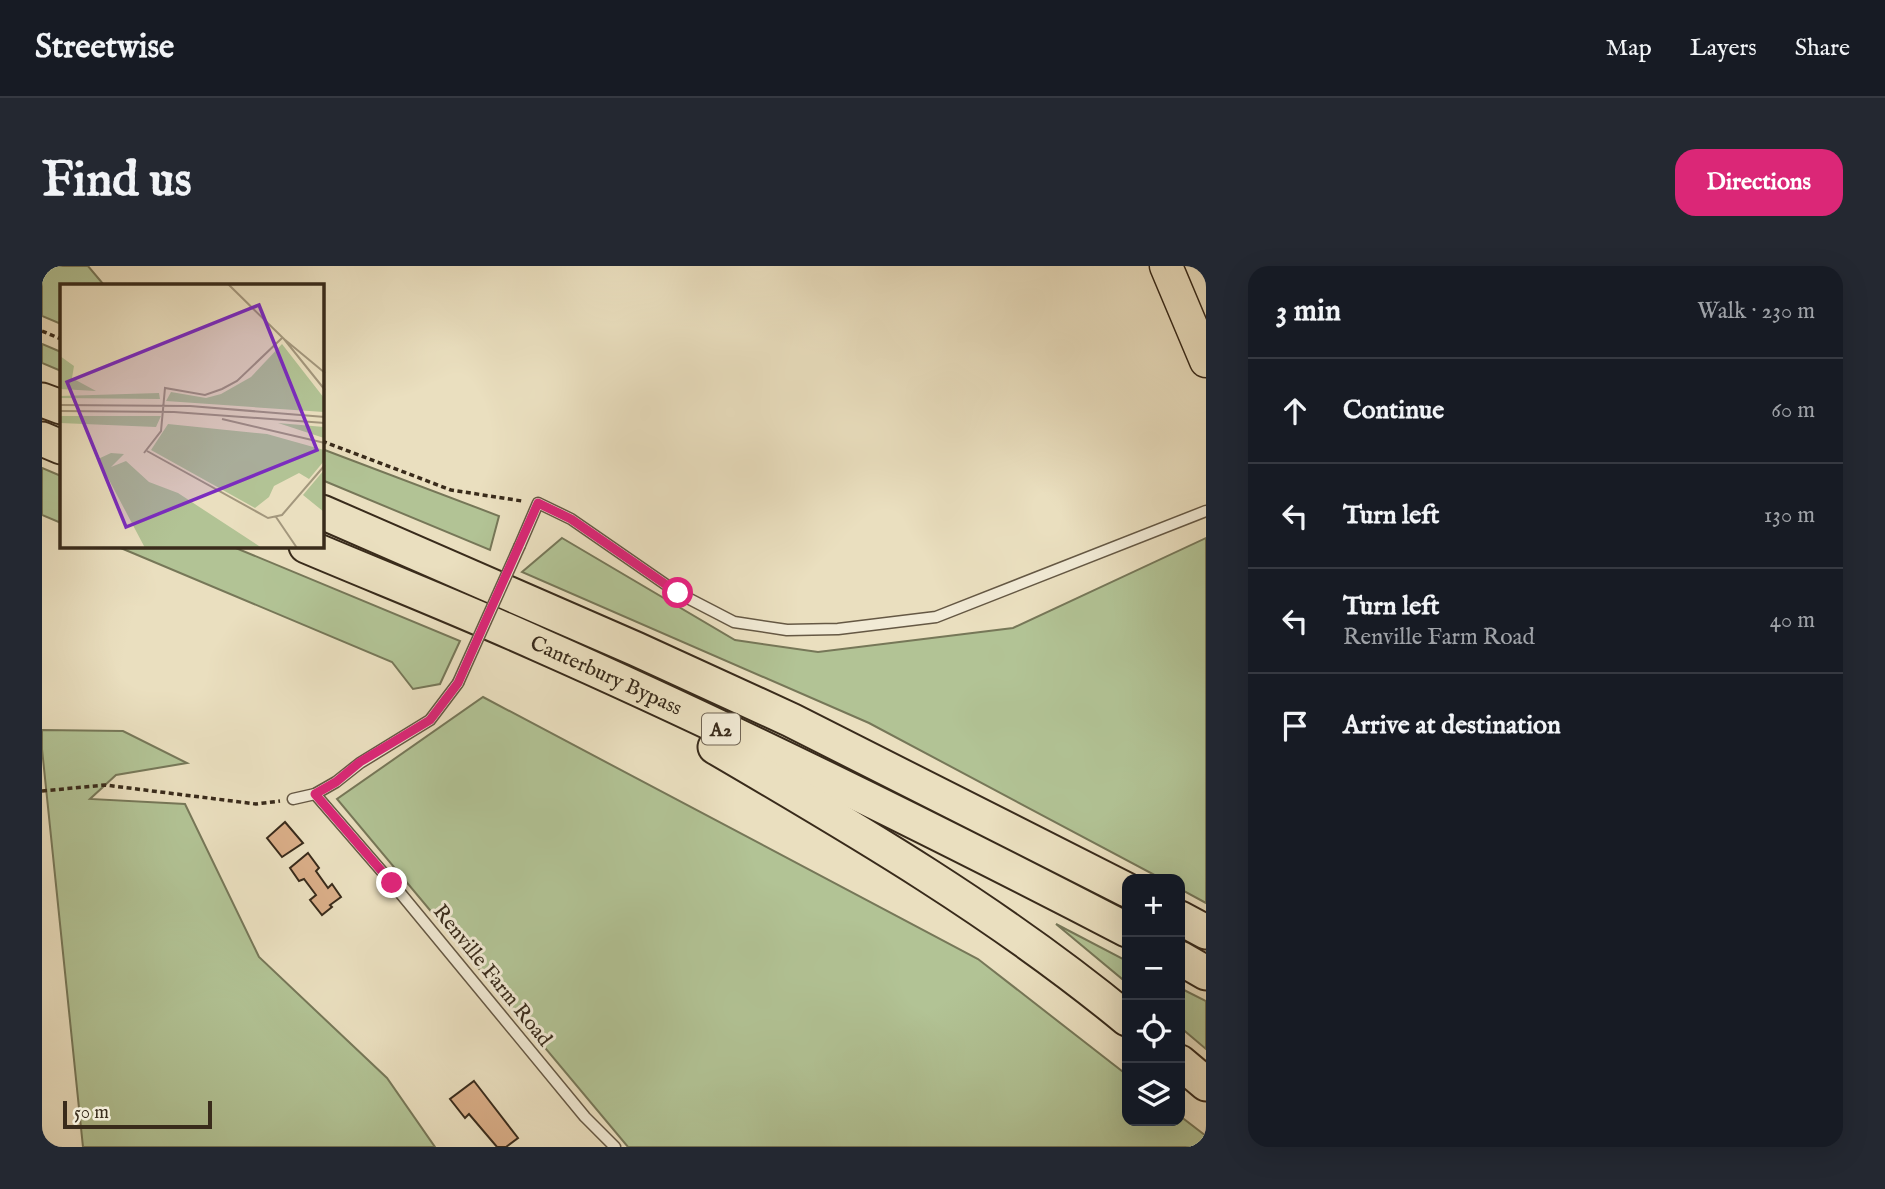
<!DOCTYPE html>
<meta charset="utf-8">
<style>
body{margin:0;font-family:"IM FELL English",serif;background:#242831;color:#f1f3f6}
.controls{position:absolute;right:21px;bottom:21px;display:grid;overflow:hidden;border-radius:14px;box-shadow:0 7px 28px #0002}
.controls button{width:63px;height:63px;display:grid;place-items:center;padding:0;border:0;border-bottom:2px solid #363941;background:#171b24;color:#f1f3f6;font:35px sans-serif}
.scale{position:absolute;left:21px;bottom:18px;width:149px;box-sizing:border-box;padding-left:7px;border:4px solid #392b1b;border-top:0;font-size:19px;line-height:24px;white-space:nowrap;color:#392b1b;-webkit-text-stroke:5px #f1ead5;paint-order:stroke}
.stop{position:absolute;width:21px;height:21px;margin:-16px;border:5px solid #db2777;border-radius:50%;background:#fff}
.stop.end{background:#db2777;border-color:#fff;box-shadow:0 2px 7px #0008}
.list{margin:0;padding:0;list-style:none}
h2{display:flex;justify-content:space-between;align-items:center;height:91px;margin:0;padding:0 28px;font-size:30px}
h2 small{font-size:23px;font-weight:400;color:#9ea1a6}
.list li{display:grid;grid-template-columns:46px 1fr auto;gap:21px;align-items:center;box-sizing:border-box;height:105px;padding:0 28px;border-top:2px solid #363941}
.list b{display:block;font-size:26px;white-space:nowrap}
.list p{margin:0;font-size:23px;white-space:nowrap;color:#9ea1a6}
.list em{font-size:23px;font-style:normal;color:#9ea1a6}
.icon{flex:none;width:38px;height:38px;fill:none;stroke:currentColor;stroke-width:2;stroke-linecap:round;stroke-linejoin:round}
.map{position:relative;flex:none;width:1164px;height:881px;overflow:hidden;border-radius:21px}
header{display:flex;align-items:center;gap:42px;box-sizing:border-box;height:98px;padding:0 35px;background:#171b24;border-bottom:2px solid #363941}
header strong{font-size:33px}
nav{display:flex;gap:38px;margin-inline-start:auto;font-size:24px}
.intro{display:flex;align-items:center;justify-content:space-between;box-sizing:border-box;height:168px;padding:0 42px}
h1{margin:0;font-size:49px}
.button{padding:18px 32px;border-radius:21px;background:#db2777;color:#fff;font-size:24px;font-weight:700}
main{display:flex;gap:42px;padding:0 42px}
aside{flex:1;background:#171b24;border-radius:21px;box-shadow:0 7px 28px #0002}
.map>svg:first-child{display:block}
.green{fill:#b2c395;stroke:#767758;stroke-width:2}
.building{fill:#d9ad87;stroke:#392b1b;stroke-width:2}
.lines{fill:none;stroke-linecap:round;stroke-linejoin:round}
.service-casing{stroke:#655844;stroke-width:13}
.primary-casing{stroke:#392b1b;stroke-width:35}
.trunk-casing{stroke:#392b1b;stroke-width:37}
.path{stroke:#392b1b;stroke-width:3.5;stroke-dasharray:5 3.5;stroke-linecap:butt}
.service{stroke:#f1ead5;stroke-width:10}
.primary{stroke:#eadfbf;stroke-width:32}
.trunk{stroke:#eadfbf;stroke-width:33}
.service-bridge-casing{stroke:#655844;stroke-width:13;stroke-linecap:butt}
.service-bridge{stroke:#f1ead5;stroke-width:10}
.route{stroke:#db2777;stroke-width:9}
.labels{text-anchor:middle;stroke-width:6;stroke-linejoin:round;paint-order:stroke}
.shield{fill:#f1ead5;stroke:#706453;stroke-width:2}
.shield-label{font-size:19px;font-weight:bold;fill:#392b1b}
.street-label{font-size:21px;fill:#392b1b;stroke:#f1ead5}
.inset-road{fill:none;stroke:#a3977d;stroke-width:2}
.view{fill:#7b2cbf;fill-opacity:0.15;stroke:#7b2cbf;stroke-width:3.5}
.inset-edge{fill:none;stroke:#392b1b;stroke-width:3.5}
</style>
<header>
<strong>Streetwise</strong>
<nav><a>Map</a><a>Layers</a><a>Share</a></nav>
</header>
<div class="intro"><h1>Find us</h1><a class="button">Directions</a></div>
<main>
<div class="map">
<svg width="1164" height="881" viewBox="0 0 1164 881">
<rect width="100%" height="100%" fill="#eadfbf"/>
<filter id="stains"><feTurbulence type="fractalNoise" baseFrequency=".00286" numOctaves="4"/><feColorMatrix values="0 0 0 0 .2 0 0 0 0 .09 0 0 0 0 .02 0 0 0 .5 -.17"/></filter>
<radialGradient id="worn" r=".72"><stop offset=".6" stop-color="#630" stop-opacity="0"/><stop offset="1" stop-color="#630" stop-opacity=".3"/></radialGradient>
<g class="green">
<path d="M0,0H46L62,19H19V58L0,50Z"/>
<path d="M0,78L19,86V105L0,97Z"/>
<path d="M280,183L457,250L448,284L280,214Z"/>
<path d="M0,202L19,210V257L0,249Z"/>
<path d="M520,272L693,374L776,386L971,362L1164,272V637L1138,623V613H1120L827,457L480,306Z"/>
<path d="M74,280H189L418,375L398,418L371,423L350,396Z"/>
<path d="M441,431L936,693L1085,809V855H1138V850L1164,870V881H586L295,533Z"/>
<path d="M0,464L81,465L145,497L74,509L48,533L143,538L217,691L345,812L393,881H41L0,483Z"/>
<path d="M1014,658L1085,695V717Z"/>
<path d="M1138,722L1164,735V783L1138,761Z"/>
</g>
<g class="building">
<path d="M243,556L261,577L240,591L225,572Z"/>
<path d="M266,587L277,602L274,605L286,622L290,618L299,631L288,639L290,641L280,649L268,634L274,629L262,613L257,615L248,602Z"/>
<path d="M432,815L476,872L464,881H455L427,848L423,852L408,833Z"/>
</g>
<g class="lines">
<defs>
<g id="service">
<path d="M478,279L496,237L529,253L636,327L692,356L745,364L796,363L894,351L1164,245"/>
<path d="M273,528L350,617L543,851L573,881"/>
<path d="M251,533L273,528L294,516L318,497L388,454L416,417"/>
</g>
<path id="primary" d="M1124,0L1164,95"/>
<g id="trunk">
<path d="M0,134L19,141"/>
<path d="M0,173L19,181"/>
<path d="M280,246L594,383L749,454L1085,624"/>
<path id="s1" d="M264,280C342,313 421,344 498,379C697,467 892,564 1085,664"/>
<path d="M673,481C815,564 958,648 1085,753"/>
<path d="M1138,652L1164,666"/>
<path d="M1138,692L1164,707"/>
<path d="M1138,796L1164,818"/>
</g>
</defs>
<use href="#service" class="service-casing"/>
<use href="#primary" class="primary-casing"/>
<use href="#trunk" class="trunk-casing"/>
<g class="path">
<path d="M0,65L19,73"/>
<path d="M280,175L409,224L480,235"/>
<path d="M0,525L63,519L214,538L238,535"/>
</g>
<use href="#service" class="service"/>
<use href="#primary" class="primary"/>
<use href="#trunk" class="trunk"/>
<defs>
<path id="service-bridge" d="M416,417L478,279"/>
</defs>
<use href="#service-bridge" class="service-bridge-casing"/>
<use href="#service-bridge" class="service-bridge"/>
</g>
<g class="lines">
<path class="route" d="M350,617L273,528L294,516L318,496L388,454L416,417L496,237L529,253L636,327"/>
</g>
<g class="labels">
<rect class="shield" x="660" y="447.5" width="38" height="31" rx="5"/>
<g class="shield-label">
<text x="679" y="470">A2</text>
</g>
<g class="street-label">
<text dy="7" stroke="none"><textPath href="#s1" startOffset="327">Canterbury Bypass</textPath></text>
<text transform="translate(451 709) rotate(51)" y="7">Renville Farm Road</text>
</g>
</g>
<g transform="translate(18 18)">
<rect width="264" height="264" fill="#eadfbf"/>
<path d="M222,60L264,114V128L106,117L111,108L146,114L161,110L191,93ZM0,72L14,82L12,94L36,107L0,105ZM99,109L100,115L0,114V112ZM0,132H101L96,143L0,139ZM218,139L264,143V154ZM108,140L207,150L264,166V177L249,195L239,189L214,202L209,213L195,224L91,166ZM51,169L64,170L51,183L66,177L89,198L118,209L202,264H85L38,175ZM264,186L265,228H264L243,211Z" fill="#b2c395"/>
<path class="inset-road" d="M168,0L224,55L265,106M224,55L265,89M0,121L130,122L265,133M0,127L114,128L265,139M162,135L265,159M87,167L208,234L222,231L265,181M84,169L101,147L105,104L145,111L162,105L177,97L222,54M216,233L237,264"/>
<path class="view" d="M199,21L257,166L66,243L7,98Z"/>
<rect width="264" height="264" class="inset-edge"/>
</g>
<rect width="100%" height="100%" filter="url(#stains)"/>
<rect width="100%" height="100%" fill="url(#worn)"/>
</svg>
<div class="controls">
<button>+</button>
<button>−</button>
<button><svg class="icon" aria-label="locate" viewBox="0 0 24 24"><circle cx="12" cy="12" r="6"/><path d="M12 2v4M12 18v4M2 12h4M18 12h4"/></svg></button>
<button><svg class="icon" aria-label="layers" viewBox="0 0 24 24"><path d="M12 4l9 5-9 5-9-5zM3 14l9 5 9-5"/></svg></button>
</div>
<div class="scale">50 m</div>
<div class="stop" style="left:636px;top:327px"></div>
<div class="stop end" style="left:350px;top:617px"></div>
</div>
<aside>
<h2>3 min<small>Walk · 230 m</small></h2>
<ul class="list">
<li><svg class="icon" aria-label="ahead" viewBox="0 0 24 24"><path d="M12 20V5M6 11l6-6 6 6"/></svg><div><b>Continue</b></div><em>60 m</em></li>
<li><svg class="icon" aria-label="left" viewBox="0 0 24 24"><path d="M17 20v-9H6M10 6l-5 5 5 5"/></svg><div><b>Turn left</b></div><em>130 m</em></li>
<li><svg class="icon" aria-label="left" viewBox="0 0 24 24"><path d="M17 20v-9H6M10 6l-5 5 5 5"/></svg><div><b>Turn left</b><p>Renville Farm Road</p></div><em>40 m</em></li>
<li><svg class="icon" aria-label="arrive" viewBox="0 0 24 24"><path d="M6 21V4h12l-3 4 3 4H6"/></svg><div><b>Arrive at destination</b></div></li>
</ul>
</aside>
</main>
